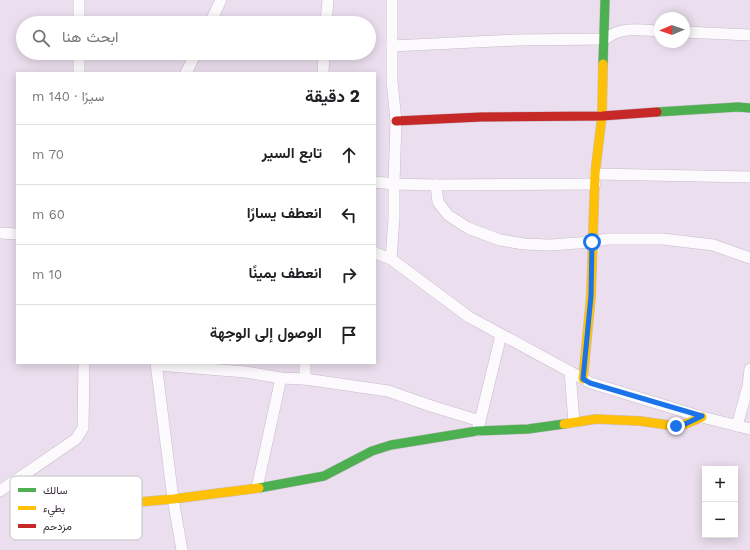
<!DOCTYPE html>
<html lang="ar">
<meta charset="utf-8">
<style>
body{margin:0;font-family:"Work Sans",Vazirmatn,sans-serif;background:#f6f6f6;color:#202124;direction:rtl}
.controls{position:absolute;right:12px;bottom:12px;display:grid;overflow:hidden;border-radius:0px;box-shadow:0 2px 10px #0003}
.controls button{width:36px;height:36px;display:grid;place-items:center;padding:0;border:0;border-bottom:1px solid #e0e0e0;background:#fff;color:#202124;font:20px sans-serif}
.compass{position:absolute;left:654px;top:12px;width:36px;height:36px;border-radius:50%;background:#fff;box-shadow:0 2px 10px #0003;rotate:268deg}
.stop{position:absolute;width:12px;height:12px;margin:-9px;border:3px solid #1a73e8;border-radius:50%;background:#fff}
.stop.end{background:#1a73e8;border-color:#fff;box-shadow:0 1px 4px #0008}
.list{margin:0;padding:0;list-style:none}
h2{display:flex;justify-content:space-between;align-items:center;height:52px;margin:0;padding:0 16px;font-size:17px}
h2 small{font-size:13px;font-weight:400;color:#757577}
.list li{display:grid;grid-template-columns:26px 1fr auto;gap:12px;align-items:center;box-sizing:border-box;height:60px;padding:0 16px;border-top:1px solid #e0e0e0}
.list b{display:block;font-size:15px;white-space:nowrap}
.list em{font-size:13px;font-style:normal;color:#757577}
.icon{flex:none;width:22px;height:22px;fill:none;stroke:currentColor;stroke-width:2;stroke-linecap:round;stroke-linejoin:round}
.map{position:relative;flex:none;width:750px;height:550px;overflow:hidden;direction:ltr}
.search{position:absolute;background:#fff;box-shadow:0 2px 10px #0003;left:16px;top:16px;width:360px;height:44px;display:flex;align-items:center;gap:10px;box-sizing:border-box;padding:0 14px;border-radius:22px;color:#757577;font-size:15px}
.panel{position:absolute;background:#fff;box-shadow:0 2px 10px #0003;left:16px;top:72px;width:360px;height:292px;border-radius:0px;direction:rtl}
.map>svg:first-child{display:block}
.lines{fill:none;stroke-linecap:round;stroke-linejoin:round}
.street-casing{stroke:#c6bcc9;stroke-width:12}
.fast-casing{stroke:#c6bcc9;stroke-width:10}
.slow-casing{stroke:#c6bcc9;stroke-width:10}
.jam-casing{stroke:#c6bcc9;stroke-width:10}
.street{stroke:#fcfafc;stroke-width:11}
.fast{stroke:#4caf50;stroke-width:9}
.slow{stroke:#ffc107;stroke-width:9}
.jam{stroke:#c62828;stroke-width:9}
.route{stroke:#1a73e8;stroke-width:5}
.key{fill:#fff;stroke:#c4c1c5;stroke-width:1}
.key-label{font-size:11px;fill:#3b313d}
</style>
<div class="map">
<svg width="750" height="550" viewBox="0 0 750 550">
<rect width="100%" height="100%" fill="#ebdeee"/>
<g class="lines">
<defs>
<g id="street">
<path d="M79,23V0"/>
<path d="M210,23L221,0"/>
<path d="M326,23L328,0"/>
<path d="M684,32L750,35"/>
<path d="M392,46L517,40L605,39C622,26 639,30 660,31"/>
<path d="M79,73V53"/>
<path d="M186,73L196,53"/>
<path d="M323,73L324,53"/>
<path d="M595,174L750,177"/>
<path d="M375,182L394,184L436,185L595,184"/>
<path d="M436,185L438,202L448,215L468,228L500,240L524,244L550,245L592,242L607,239H663L713,245L750,258"/>
<path d="M0,233L17,234"/>
<path d="M375,253L391,259L469,317L591,383L702,417L750,429"/>
<path d="M391,259L394,218V184L396,121L392,81V0"/>
<path d="M156,363L173,499L182,550"/>
<path d="M157,365L246,372L281,378L305,379L388,391L431,406L480,421L477,431"/>
<path d="M570,372L574,422"/>
<path d="M305,379V363"/>
<path d="M480,421L501,335"/>
<path d="M737,426L748,386L750,369"/>
<path d="M257,488L281,378"/>
<path d="M0,491L76,439L83,428L84,363"/>
</g>
<g id="fast">
<path d="M603,64L605,0"/>
<path d="M657,112L738,107L750,108"/>
<path d="M259,488L324,476L372,451L391,445L477,431L528,429L564,424"/>
</g>
<g id="slow">
<path d="M583,379L591,296L595,174L602,116L603,64"/>
<path d="M564,424L596,419L640,421L675,426L683,425L702,417"/>
<path d="M105,505L173,499L259,488"/>
</g>
<path id="jam" d="M396,121L481,117L602,116L657,112"/>
</defs>
<use href="#street" class="street-casing"/>
<use href="#fast" class="fast-casing"/>
<use href="#slow" class="slow-casing"/>
<use href="#jam" class="jam-casing"/>
<use href="#street" class="street"/>
<use href="#fast" class="fast"/>
<use href="#slow" class="slow"/>
<use href="#jam" class="jam"/>
</g>
<g class="lines">
<path class="route" d="M592,242L591,296L583,379L590,383L702,416L683,425L676,426"/>
</g>
<rect x="10" y="476" width="132" height="64" rx="6" class="key"/>
<rect x="18" y="488" width="18" height="4" fill="#4caf50"/>
<rect x="18" y="506" width="18" height="4" fill="#ffc107"/>
<rect x="18" y="524" width="18" height="4" fill="#c62828"/>
<g class="key-label">
<text x="43" y="494">سالك</text>
<text x="43" y="512">بطيء</text>
<text x="43" y="530">مزدحم</text>
</g>
</svg>
<div class="controls">
<button>+</button>
<button>−</button>
</div>
<svg class="compass" viewBox="-18 -18 36 36"><path d="M0-13l5 13h-10z" fill="#e53935"/><path d="M0 13l5-13h-10z" fill="#757577"/></svg>
<div class="stop" style="left:592px;top:242px"></div>
<div class="stop end" style="left:676px;top:426px"></div>
<div class="search"><svg class="icon" aria-label="search" viewBox="0 0 24 24"><circle cx="10" cy="10" r="6"/><path d="M15 15l6 6"/></svg>ابحث هنا</div>
<section class="panel">
<h2>2 دقيقة<small>سيرًا · 140 m</small></h2>
<ul class="list">
<li><svg class="icon" aria-label="ahead" viewBox="0 0 24 24"><path d="M12 20V5M6 11l6-6 6 6"/></svg><div><b>تابع السير</b></div><em>70 m</em></li>
<li><svg class="icon" aria-label="left" viewBox="0 0 24 24"><path d="M17 20v-9H6M10 6l-5 5 5 5"/></svg><div><b>انعطف يسارًا</b></div><em>60 m</em></li>
<li><svg class="icon" aria-label="right" viewBox="0 0 24 24"><path d="M7 20v-9h11M14 6l5 5-5 5"/></svg><div><b>انعطف يمينًا</b></div><em>10 m</em></li>
<li><svg class="icon" aria-label="arrive" viewBox="0 0 24 24"><path d="M6 21V4h12l-3 4 3 4H6"/></svg><div><b>الوصول إلى الوجهة</b></div></li>
</ul>
</section>
</div>
